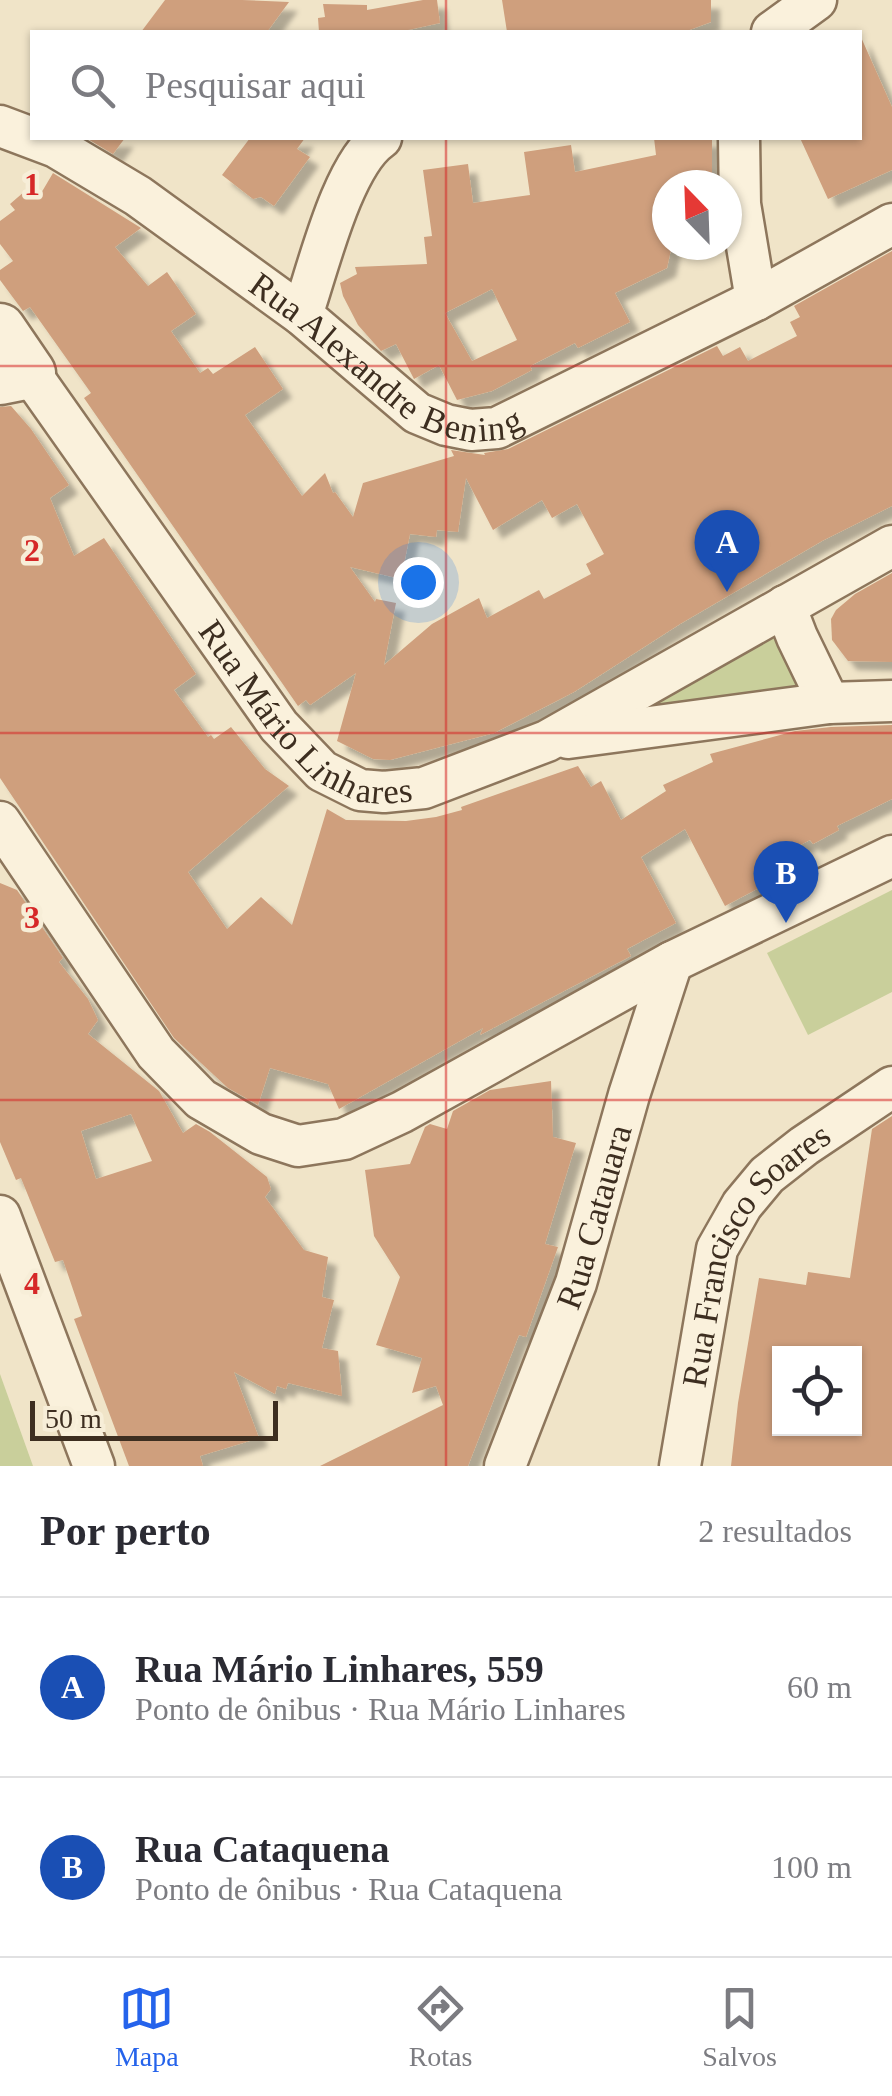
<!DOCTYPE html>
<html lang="pt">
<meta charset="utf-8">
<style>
body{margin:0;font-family:Georgia,serif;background:#f7f7f7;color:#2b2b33}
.controls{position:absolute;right:30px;bottom:30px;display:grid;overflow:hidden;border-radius:0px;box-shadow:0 2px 8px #0004}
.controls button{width:90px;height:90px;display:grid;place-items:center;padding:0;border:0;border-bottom:2px solid #e1e1e2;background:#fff;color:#2b2b33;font:50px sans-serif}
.compass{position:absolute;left:652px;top:170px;width:90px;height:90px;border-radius:50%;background:#fff;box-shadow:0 2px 8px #0004;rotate:337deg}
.scale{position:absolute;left:30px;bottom:25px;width:248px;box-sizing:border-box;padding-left:10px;border:5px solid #3d2e20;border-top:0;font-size:28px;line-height:35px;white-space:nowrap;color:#3d2e20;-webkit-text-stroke:8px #f7eed8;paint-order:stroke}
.you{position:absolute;left:418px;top:582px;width:35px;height:35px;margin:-25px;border:8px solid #fff;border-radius:50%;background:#1a73e8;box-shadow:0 0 0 15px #1a73e833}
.badge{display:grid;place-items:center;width:65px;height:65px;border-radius:50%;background:#2563eb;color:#fff;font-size:32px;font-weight:700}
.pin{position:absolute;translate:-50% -82px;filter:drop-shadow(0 2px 5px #0008)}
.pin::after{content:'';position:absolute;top:52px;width:35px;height:30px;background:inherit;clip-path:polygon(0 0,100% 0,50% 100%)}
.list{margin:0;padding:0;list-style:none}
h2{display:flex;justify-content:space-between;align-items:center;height:130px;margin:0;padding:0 40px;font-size:42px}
h2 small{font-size:32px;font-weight:400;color:#7c7c81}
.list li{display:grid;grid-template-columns:65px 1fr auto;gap:30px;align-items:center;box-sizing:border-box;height:180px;padding:0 40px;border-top:2px solid #e1e1e2}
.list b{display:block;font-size:38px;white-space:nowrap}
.list p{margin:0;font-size:32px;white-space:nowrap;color:#7c7c81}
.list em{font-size:32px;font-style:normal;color:#7c7c81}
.icon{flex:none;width:55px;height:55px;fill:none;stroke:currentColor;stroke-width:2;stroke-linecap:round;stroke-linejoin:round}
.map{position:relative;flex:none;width:892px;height:1466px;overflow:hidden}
.search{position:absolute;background:#fff;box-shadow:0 2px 8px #0004;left:30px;right:30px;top:30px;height:110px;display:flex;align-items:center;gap:25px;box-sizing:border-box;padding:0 35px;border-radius:0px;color:#7c7c81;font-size:38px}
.sheet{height:490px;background:#fff}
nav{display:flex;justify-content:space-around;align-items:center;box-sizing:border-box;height:140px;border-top:2px solid #e1e1e2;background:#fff;font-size:28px;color:#7c7c81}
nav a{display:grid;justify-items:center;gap:5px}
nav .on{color:#2563eb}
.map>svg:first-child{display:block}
.green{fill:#c9cf9b}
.building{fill:#cf9f7d;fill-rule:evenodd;filter:url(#shadow)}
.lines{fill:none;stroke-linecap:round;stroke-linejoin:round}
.minor-casing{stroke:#8d765c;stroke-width:45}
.tertiary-casing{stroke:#8d765c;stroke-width:55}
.minor{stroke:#faf1dc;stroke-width:40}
.tertiary{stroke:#faf1dc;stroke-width:50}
.grid{fill:none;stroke:#d62828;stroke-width:2.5;stroke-opacity:0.55}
.labels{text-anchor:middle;stroke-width:9;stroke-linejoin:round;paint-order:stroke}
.street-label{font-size:35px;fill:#3d2e20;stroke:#f7eed8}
.grid-label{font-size:32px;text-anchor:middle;font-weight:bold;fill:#d62828;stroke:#f7eed8;stroke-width:9;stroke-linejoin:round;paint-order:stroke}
</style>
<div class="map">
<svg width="892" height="1466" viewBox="0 0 892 1466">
<defs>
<filter id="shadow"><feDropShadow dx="9" dy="9" stdDeviation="2.5" flood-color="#0004"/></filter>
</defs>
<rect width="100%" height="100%" fill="#f0e4c8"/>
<g class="green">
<path d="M779,620L808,691L613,719Z"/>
<path d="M892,890V992L808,1035L767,953Z"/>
<path d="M0,1374L33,1466H0Z"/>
</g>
<g class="building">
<path d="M165,0H242L289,2L267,32H141Z"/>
<path d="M423,0H437L440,23L399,32H319L318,18L325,17L323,4L367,5V10Z"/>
<path d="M502,0H711V22L684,32H507Z"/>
<path d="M860,35L892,107V170L828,199L800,138H860Z"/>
<path d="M86,138H125L113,154Z"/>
<path d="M250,138H305L297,149L310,157L274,206L261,197L253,199L222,175Z"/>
<path d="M654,138H712V181L698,185H667V245H672L667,268L615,293L630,322L578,348L575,343L530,366L532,370L492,391L457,400L439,365L414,379L396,344L381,351L358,325L343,296L340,283L357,274L355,267L427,264L424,237L432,236L423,170L468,164L473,203L530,195L524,152L571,145L575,172L656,155ZM492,289L517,340L472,361L445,313Z"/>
<path d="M53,173L141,228L115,247L148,286L167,272L196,314L171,331L200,373L208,368L213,374L255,347L283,389L245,415L302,496L325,473L333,493L335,492L353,517L363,483L454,456L451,450L485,455L484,453L508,449L717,346L723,356L740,347L748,361L797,336L790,322L800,317L794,306L892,251V506L822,541L680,624L574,692L494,733L390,760L373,759L337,741L356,673L310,705L306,700L298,706L84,398L91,393L30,307L23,311L0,280V270L13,261L0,244V221L15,210L10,204L32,185L40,195ZM466,478L493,530L542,500L552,518L577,504L604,554L586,564L591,574L544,599L539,590L487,618L479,598L432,624L384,665L396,603L376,599L375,602L350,567L401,579L410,534L436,537L437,530L458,532Z"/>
<path d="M11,406L31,429L69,485L50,498L74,556L104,538L196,674L174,690L208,737L211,735L214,739L231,727L265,769L289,786L188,872L227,929L261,897L292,925L327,809L346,820L406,821L436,817L462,810L461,807L578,766L591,787L601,781L621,820L666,791L663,785L713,762L710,754L795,731L831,727L892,725V799L837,826L839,830L813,844L810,840L761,865L770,882L725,906L685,829L641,857L676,923L627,949L631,956L480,1035L483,1028L339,1109L328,1084L270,1068L258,1105L228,1088L174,1038L0,778V407Z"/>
<path d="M892,573V662L848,661L832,640L831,619L836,610L855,594Z"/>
<path d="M0,883L17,890L63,958L59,962L88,999L98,1020L88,1034L159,1091L183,1133L196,1124L210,1132L267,1177L271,1189L265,1197L304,1250L328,1257L322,1297L334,1300L322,1348L338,1351L342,1396L288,1383L286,1389L277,1386L275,1394L234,1372L259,1438L200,1456L203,1466H129L74,1319L82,1316L63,1260L55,1262L21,1178L16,1180L0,1142ZM131,1114L152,1161L96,1179L81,1131Z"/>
<path d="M551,1081L553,1137L576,1143L545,1244L558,1247L526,1337L519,1335L468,1466H320L443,1405L436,1386L412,1393L422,1358L376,1345L400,1277L374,1236L365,1170L410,1164L425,1127L430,1124L447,1129L453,1111L490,1090Z"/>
<path d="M892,1116V1466H731L738,1403L759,1278L806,1285L808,1272L850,1278L872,1129ZM780,1354H854V1428H780Z"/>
</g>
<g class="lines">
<defs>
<g id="minor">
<path d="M772,32L816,0"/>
<path id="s1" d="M0,126L56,147L138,196L302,315L417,413L446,425L471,430L497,428L756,300L892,224"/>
<path d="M739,138L740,204L756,300"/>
<path d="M302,315C318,269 342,165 381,138"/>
<path id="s2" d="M30,373L279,726L322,771L360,790L384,792L424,788L547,741L892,546"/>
<path d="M785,606L797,637L829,703"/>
<path d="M568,738L829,703L892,701"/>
<path d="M0,822L156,1053L201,1099L261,1134L298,1146L344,1139L402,1112L672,962L892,856"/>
<path d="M0,1216L94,1466"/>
<path id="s3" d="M505,1466L576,1283L629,1095L672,962"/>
<path id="s4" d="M680,1466L717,1249L742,1205L767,1175L804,1146L892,1087"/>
</g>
<path id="tertiary" d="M0,329L30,373L0,379"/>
</defs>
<use href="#minor" class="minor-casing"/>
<use href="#tertiary" class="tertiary-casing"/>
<use href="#minor" class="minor"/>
<use href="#tertiary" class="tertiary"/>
</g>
<path class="grid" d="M446,0V32M446,138V1466M0,366H892M0,733H892M0,1100H892"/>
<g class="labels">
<g class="street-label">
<text dy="12" stroke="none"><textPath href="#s1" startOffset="458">Rua Alexandre Bening</textPath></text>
<text dy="12" stroke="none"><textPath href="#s2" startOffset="448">Rua Mário Linhares</textPath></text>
<text dy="12" stroke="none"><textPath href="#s3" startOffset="265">Rua Catauara</textPath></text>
<text dy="12" stroke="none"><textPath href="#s4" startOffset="232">Rua Francisco Soares</textPath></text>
</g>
</g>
<g class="grid-label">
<text x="32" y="195">1</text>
<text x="32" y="561">2</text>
<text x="32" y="928">3</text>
<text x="32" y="1294">4</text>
</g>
</svg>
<div class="controls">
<button><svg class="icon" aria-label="locate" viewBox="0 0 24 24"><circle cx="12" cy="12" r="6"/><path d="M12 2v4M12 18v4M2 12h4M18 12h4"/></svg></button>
</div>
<svg class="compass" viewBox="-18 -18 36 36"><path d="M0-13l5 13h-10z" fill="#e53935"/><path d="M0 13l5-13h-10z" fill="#7c7c81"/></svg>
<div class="scale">50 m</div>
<div class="you"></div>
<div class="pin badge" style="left:727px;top:592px;background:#1a4fb4">A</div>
<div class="pin badge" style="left:786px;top:923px;background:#1a4fb4">B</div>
<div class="search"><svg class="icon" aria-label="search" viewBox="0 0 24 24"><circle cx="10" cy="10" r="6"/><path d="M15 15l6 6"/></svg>Pesquisar aqui</div>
</div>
<section class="sheet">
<h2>Por perto<small>2 resultados</small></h2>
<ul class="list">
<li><span class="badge" style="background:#1a4fb4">A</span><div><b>Rua Mário Linhares, 559</b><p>Ponto de ônibus · Rua Mário Linhares</p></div><em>60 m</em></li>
<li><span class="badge" style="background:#1a4fb4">B</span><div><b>Rua Cataquena</b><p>Ponto de ônibus · Rua Cataquena</p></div><em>100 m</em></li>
</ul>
</section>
<nav>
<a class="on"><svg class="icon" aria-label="map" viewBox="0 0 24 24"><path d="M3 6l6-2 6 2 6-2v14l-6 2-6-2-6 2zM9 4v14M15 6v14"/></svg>Mapa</a>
<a><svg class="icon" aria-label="directions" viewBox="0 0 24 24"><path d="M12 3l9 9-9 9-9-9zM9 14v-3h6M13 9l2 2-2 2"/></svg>Rotas</a>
<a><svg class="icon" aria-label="saved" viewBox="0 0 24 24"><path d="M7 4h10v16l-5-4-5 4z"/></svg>Salvos</a>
</nav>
